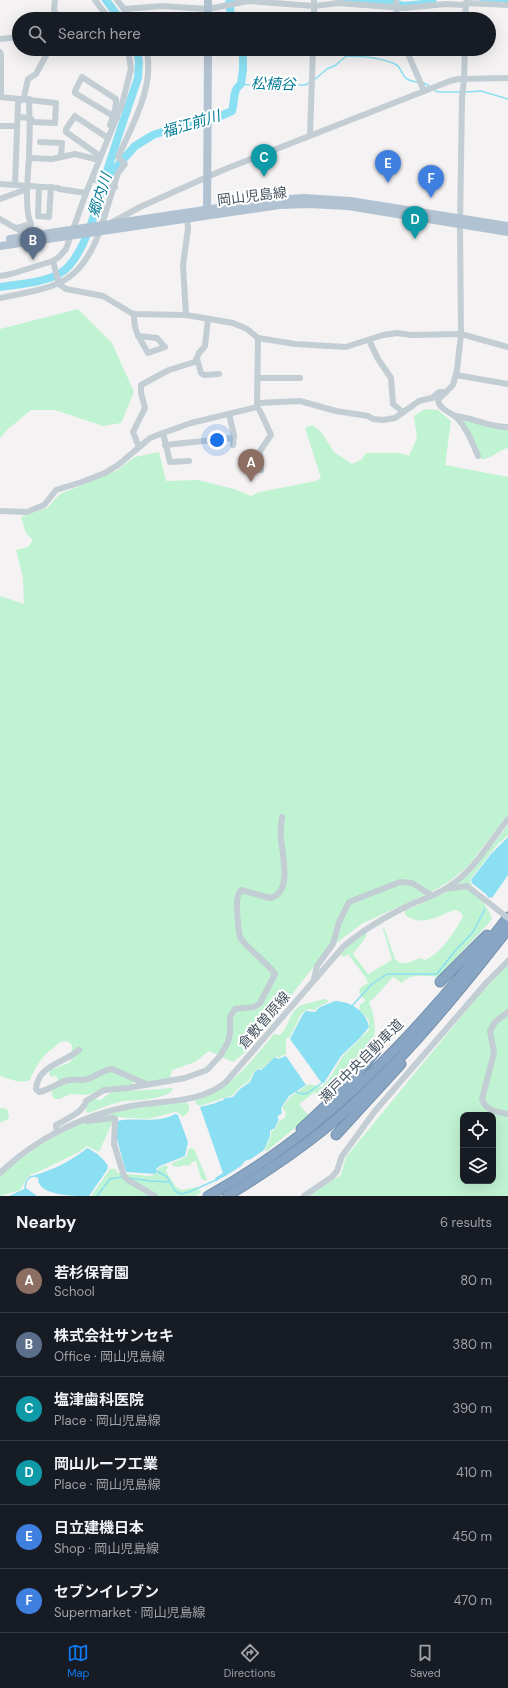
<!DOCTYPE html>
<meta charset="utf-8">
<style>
body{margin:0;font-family:"DM Sans","Noto Sans JP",sans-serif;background:#20242c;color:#f1f3f6}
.controls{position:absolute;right:12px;bottom:12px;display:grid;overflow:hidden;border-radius:8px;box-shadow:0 4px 16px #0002}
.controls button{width:36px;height:36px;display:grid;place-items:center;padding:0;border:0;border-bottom:1px solid #363941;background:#171b24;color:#f1f3f6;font:20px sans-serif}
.you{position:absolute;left:217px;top:440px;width:14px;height:14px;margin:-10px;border:3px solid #fff;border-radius:50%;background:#1a73e8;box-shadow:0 0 0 6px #1a73e833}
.badge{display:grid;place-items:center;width:26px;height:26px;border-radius:50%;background:#1079f0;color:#fff;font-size:13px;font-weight:700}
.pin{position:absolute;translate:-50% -33px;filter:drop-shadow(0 1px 2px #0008)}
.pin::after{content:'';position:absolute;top:21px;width:14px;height:12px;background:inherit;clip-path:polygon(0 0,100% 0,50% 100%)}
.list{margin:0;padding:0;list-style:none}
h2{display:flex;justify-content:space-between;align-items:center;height:52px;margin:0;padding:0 16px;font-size:17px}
h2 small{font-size:13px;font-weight:400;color:#9ea1a6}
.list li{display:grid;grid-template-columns:26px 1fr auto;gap:12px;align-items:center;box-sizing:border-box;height:64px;padding:0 16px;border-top:1px solid #363941}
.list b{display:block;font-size:15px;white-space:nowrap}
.list p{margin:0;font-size:13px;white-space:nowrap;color:#9ea1a6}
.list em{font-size:13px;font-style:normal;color:#9ea1a6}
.icon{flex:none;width:22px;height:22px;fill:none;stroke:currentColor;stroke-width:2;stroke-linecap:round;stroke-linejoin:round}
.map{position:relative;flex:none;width:508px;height:1196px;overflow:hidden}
.search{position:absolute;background:#171b24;box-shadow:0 4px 16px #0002;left:12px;right:12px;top:12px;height:44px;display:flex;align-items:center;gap:10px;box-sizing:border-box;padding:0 14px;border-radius:22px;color:#9ea1a6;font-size:15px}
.sheet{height:436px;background:#171b24}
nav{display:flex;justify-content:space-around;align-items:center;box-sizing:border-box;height:56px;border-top:1px solid #363941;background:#171b24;font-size:11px;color:#9ea1a6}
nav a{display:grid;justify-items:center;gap:2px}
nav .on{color:#1079f0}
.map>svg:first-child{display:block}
.green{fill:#c0f3d2;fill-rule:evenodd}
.water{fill:#8bdff2}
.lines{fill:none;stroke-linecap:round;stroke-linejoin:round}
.stream{stroke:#8bdff2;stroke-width:1.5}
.river{stroke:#8bdff2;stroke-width:8}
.highway-casing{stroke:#7391af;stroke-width:11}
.minor{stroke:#c2cdd4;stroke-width:6}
.major{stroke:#b1c2d2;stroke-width:8}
.highway{stroke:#88a6c3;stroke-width:9}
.minor-bridge{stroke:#c2cdd4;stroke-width:6}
.labels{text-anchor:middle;stroke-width:4;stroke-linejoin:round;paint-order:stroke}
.street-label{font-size:14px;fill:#485661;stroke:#fff}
.water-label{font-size:15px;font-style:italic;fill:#077d97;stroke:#fff}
</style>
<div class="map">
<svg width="508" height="1196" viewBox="0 0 508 1196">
<rect width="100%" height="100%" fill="#f4f2f2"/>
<g class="green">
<path d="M78,309L112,343L134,392L121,423L103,426L55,410H31L8,429L0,438V329Z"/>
<path d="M425,409L438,410L451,421L445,465L508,477V814L468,866L450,881L433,891L363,923L327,950L247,1051L233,1062L209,1051L195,1062L172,1070L170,1078L148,1082L140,1078L133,1082L130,1091L173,1088L171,1092C157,1100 140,1100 125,1101C118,1101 96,1110 89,1113L86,1112L87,1102L95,1099L100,1100L112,1092L108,1087L87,1095L70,1094L60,1099H55L52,1096V1089L58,1080L56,1076L51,1077L49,1074L50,1070L71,1062L72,1045L67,1041L60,1042C56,1046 52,1049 48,1052C41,1058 33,1071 30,1080C21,1084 9,1079 0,1076V596L24,604L23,578L16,550L28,547L33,540L26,533L21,517L47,508L60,494L116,471L135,457L159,452L166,481L198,480L234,489L251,496L260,492L316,481L321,478L305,428L312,425L321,432L334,452L352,464L361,460L366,453H400L409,456L417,438L414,416Z"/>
<path d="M463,419L508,429V448C498,450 491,460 481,459L470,431L461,420Z"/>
<path d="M508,825V835L496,846L470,880L472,885L467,884L458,886L456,883L474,869Z"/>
<path d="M462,888C477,890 487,906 492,918L489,923L438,977C427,976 409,973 402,983L393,977L375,997L369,1002L373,1013L375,1028L374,1041L331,1095L324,1102L315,1092L299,1104L309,1116L267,1151L265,1149L271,1136V1132L275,1129L280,1120L285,1118L286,1112L282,1108L290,1097L309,1084L322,1087L332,1075L342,1057L369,1030V1020L359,1010L360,1004L363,1003L365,1000L359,993L360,988L368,983L366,978L348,954L344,957L340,955L347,947L367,931L366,937L353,954L368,974L392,960L383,929L384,927L395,959L400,963H407L421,958L425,960C442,953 454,932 463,917L462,914L457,910H454C437,917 421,927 405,915V911L444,893Z"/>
<path d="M508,964V1196H309L341,1175L346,1157L475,1000ZM463,1115H493V1181H463Z"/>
<path d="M324,999H327L328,1002L320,1006L315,1010L308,1009L301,1014L290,1037L286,1038V1054L278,1058L276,1056L261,1069L258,1068L253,1073L249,1081L239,1088L233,1095L200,1106L196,1104L195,1100C230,1091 251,1061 274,1034L280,1035C289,1027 290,1009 302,1005C307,1003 318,1001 324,999Z"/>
<path d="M186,1102L189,1106V1111L183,1117L179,1113L175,1112L148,1119L118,1117L112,1123L99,1152L87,1146L79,1152L40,1171L32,1174L27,1178L20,1190L0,1196V1176C37,1143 79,1120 128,1109C147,1105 167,1105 186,1102Z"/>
<path d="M0,1108L7,1109L9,1116L8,1119L0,1123Z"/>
<path d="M191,1148L194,1149L207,1179L205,1181L201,1178L196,1161L192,1162L189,1166L184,1165L179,1167L173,1166L172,1163L186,1157L189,1149Z"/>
<path d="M166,1165L168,1167L166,1171L176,1187L182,1190L197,1187L201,1192L196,1196H91L110,1169H115L118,1173L149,1176L156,1174L158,1169Z"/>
</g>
<g class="water">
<path d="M508,837V875L492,898L490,897L489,898L487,896V895L472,883L471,880L491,854Z"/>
<path d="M335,1001C350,1001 366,1011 369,1027L360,1038L341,1056L324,1083L321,1082L290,1039L303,1014L306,1011L315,1012L320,1007Z"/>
<path d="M286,1056L306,1085L289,1096L281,1108L282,1113L277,1117L279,1119L275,1128L270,1131V1136L264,1150L251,1159L245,1161L241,1166L227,1175L216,1181L215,1178L223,1173L200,1107L216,1103L219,1101H222L225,1098L233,1097L240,1089L250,1082L254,1073L258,1069L261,1070L275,1057L278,1059Z"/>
<path d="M175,1114L178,1115L188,1142L185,1156L160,1166L156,1169V1174L126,1172L117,1139V1121C136,1117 158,1124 175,1114Z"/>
<path d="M87,1148C97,1153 102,1157 108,1166L107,1170L89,1196C74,1196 37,1196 38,1178L35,1177V1175C53,1170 73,1160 87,1148Z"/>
<path d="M26,1188L37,1196H9Z"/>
</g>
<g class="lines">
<g class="stream">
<path d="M314,80L327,69L336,65L346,56C362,56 379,57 395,64C405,69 398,80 418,82"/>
<path d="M422,82L429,86"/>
<path d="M241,84L258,86L279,83L297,85H305L309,83"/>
<path d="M435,91L439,92H461"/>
<path d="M465,92L481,91L508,99"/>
<path d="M352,1006L372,984L387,974H437L454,952L473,932L485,909"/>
<path d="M296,1092L303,1094L308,1093L323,1082"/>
<path d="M155,1170L167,1177L175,1191L181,1194L189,1192L216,1180"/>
<path d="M129,1178L150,1181L170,1182"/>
<path d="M25,1191C25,1182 27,1176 36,1176"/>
<path d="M97,1196L110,1179L122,1177"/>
</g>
<g class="river">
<path d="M106,0L120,19"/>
<path d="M343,1L392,3L404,6L433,3"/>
<path d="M483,2L497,1L508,3"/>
<path d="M232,19L229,3L233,2"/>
<path d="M105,180L135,146L153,135L178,127L200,125L232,111C235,102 232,90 241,84L243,69V49"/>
<path d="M0,287C19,284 45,283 62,272C87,255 100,194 109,165C118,136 128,107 138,78L139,62L137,49"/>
</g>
<defs>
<g id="highway">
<path d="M440,982L487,935"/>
<path d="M301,1129L350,1083L376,1051"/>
<path d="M336,1135L401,1064"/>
<path d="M208,1196C330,1129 424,1026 508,917"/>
<path d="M227,1196C260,1176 292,1155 322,1131C393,1073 452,1001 508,929"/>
</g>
</defs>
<use href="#highway" class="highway-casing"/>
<g class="minor">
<path d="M55,0L54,10L59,18L61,19"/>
<path d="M95,0L109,19"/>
<path d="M117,0L124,9L162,6L208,9L248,1L314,6L338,3L404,8L446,4L465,5"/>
<path d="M396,0L397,19"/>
<path d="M466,3L508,5"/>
<path d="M124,9L131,19"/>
<path d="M314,19V0"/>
<path d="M465,19L466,3"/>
<path d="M0,39L19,37"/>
<path d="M406,49L424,91"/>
<path d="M465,49L464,79L462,98L460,225L461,334L457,370L453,385L438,400C439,409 450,412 456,417C467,428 472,442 478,456"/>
<path d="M0,52L1,54V97L56,103L55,123L34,122L30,118L18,117"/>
<path d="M110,125C113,117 117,107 116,99L82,77L75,91V93L113,116L117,118"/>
<path d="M0,126H17"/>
<path d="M310,135L313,49"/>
<path d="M40,142L62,143L61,156"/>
<path d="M100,156L66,132V129L75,116L76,117L108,138"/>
<path d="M29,158L52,159L75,154L99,160"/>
<path d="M92,179L115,187"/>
<path d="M0,184L58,188L59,189L86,193"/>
<path d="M15,185L18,103L24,97L28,79L36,74L49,50L48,49"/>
<path d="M39,187L38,216L49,217L51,187"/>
<path d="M0,199L27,189"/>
<path d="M0,219L24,233L25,236"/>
<path d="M111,223L140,207L223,170L450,81L458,79L508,78"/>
<path d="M102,224L118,173L125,164L118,157C132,126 156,84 146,49"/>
<path d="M17,228L31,224C24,209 28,175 29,157C30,138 30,118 29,99"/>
<path d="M53,261L59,284"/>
<path d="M0,276L11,274L53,261L59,257L66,249L86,193L122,104L131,69L128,49"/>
<path d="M59,284L66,289L103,296L133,314L186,315L233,323L247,329L258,338L295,344L346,347L383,335L397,333L411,335L461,334L508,347"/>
<path d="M0,298C53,287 80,287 100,230"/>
<path d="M134,314C134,333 139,336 148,353L165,347L157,338L138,336"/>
<path d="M186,315L183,265L188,229L187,218"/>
<path d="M258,338L257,407L260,411L271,435L260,451L261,470"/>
<path d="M369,340L378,359L391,378L393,404L403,412"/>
<path d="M197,359L201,373L204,375L219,374"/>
<path d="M456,375L508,384"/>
<path d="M258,378H300"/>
<path d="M258,403L300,401L336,411L368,416L373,419L383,420L395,418L419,401L432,398L439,392H446"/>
<path d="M229,414L234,435L233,445"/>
<path d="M455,416C473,417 489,428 508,427"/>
<path d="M163,433L170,462L189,461"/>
<path d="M165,445L233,438"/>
<path d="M139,447L133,432L145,408L141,393V385L169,370L195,362L199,353L205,346L208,319"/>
<path d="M0,511L27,512L44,505L56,490L82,482L105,473L118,465L150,438L163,433L191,423L257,407"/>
<path d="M445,889L467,886L489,903"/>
<path d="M314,979L317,966L333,944L339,922L349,902L400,882L412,883L431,895"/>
<path d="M508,1012L495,1022L490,1031L494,1053L482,1099C486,1111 496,1112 508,1114"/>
<path d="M79,1050C64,1063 38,1065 36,1089L39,1092C50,1090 58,1082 69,1080C75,1079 82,1081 88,1079C97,1076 102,1070 112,1069L146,1084"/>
<path d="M87,1121L113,1118L115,1119L114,1144L124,1176L128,1180L155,1196"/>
<path d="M57,1132L56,1125C66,1119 83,1113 86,1101L104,1090L128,1088L185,1078L207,1070L220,1056L228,1042L230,1033V1017L235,1009L254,1007L260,1003L275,974C267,962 244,946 240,937C238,929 238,920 237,911C237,903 236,897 241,890L270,898C293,893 282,854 281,839C280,832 281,824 282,817"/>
<path d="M0,1173C35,1139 83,1115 131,1106C163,1100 200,1104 226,1082L343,947C365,928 388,915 414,903C424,899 435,895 445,889C473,873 488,844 508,819"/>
<path d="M304,1196L332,1177L337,1171L342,1156L375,1111L487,982L508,961"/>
</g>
<g class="major">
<path d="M208,19V0"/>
<path d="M207,214L208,49"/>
<path d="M10,239L264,201L304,198L350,201L508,226"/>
<path d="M0,246L280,205L309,204L348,206L508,232"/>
</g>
<use href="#highway" class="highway"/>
<path class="minor-bridge" d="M489,903L508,918"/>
</g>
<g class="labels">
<g class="street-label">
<text transform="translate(252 196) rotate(-7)" y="5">岡山児島線</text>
<text transform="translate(264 1020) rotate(-49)" y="5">倉敷曽原線</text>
<text transform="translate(361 1061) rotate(-45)" y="5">瀬戸中央自動車道</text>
</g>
<g class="water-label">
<text transform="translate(273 84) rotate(1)" y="5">松楠谷</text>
<text transform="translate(191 124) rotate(-17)" y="5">福江前川</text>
<text transform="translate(100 195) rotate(-72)" y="5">郷内川</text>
</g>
</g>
</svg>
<div class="controls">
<button><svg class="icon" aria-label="locate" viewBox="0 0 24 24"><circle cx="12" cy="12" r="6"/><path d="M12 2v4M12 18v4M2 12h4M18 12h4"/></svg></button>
<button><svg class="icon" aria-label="layers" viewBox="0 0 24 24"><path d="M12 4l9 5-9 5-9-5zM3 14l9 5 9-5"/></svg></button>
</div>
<div class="you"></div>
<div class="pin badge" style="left:251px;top:482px;background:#8d6e63">A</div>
<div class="pin badge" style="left:33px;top:260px;background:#5c6f8a">B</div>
<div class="pin badge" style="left:264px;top:177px;background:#0f9aa8">C</div>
<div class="pin badge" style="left:415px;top:239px;background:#0f9aa8">D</div>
<div class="pin badge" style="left:388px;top:183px;background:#3f7fe0">E</div>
<div class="pin badge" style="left:431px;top:198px;background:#3f7fe0">F</div>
<div class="search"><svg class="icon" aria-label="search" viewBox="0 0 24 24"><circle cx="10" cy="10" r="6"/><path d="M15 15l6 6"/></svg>Search here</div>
</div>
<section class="sheet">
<h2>Nearby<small>6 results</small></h2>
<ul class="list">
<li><span class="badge" style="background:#8d6e63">A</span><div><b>若杉保育園</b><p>School</p></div><em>80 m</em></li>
<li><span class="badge" style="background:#5c6f8a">B</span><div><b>株式会社サンセキ</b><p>Office · 岡山児島線</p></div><em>380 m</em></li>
<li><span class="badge" style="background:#0f9aa8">C</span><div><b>塩津歯科医院</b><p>Place · 岡山児島線</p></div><em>390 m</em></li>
<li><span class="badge" style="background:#0f9aa8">D</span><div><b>岡山ルーフ工業</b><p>Place · 岡山児島線</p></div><em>410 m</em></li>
<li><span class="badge" style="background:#3f7fe0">E</span><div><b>日立建機日本</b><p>Shop · 岡山児島線</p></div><em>450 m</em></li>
<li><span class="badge" style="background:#3f7fe0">F</span><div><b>セブンイレブン</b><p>Supermarket · 岡山児島線</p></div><em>470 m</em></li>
</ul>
</section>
<nav>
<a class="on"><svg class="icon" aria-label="map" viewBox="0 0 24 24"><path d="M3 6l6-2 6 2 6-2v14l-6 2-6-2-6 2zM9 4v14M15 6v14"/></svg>Map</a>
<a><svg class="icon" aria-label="directions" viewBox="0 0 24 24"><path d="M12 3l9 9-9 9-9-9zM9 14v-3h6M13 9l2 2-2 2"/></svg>Directions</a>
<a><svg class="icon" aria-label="saved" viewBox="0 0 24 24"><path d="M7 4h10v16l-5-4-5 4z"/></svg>Saved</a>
</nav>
